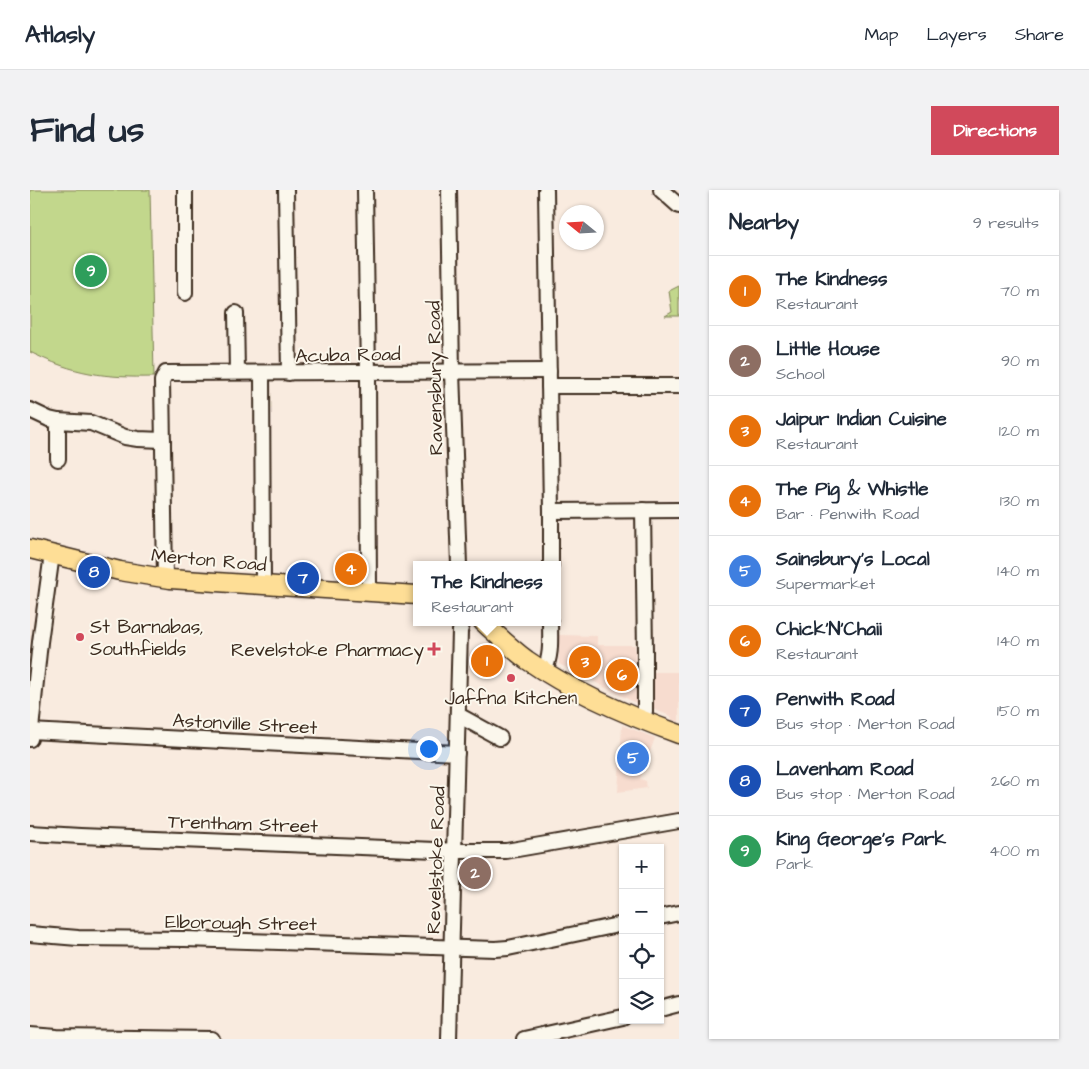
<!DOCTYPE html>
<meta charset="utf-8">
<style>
body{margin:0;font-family:"Architects Daughter",sans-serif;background:#f2f2f3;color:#1f2937}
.controls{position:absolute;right:15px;bottom:15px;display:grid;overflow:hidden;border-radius:0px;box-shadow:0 1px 4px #0004}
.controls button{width:45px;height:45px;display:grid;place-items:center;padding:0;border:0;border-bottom:1px solid #e0e1e3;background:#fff;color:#1f2937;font:25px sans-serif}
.compass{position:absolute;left:529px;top:15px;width:45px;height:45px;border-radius:50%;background:#fff;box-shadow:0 1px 4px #0004;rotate:288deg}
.you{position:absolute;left:398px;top:558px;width:18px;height:18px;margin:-12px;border:4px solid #fff;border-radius:50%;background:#1a73e8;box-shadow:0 0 0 8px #1a73e833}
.badge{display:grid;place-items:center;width:32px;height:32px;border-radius:50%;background:#d1495b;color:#fff;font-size:16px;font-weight:700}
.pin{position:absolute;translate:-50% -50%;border:2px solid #fff;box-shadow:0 1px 5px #0006}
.popup{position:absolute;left:383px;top:371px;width:148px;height:65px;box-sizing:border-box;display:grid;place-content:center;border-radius:0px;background:#fff;filter:drop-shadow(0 1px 4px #0005);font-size:16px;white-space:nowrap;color:#747a83}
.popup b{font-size:19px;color:#1f2937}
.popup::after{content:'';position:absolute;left:50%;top:100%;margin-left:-10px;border:10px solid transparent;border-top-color:#fff}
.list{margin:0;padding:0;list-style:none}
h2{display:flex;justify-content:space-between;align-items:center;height:65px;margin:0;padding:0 20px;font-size:21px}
h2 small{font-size:16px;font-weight:400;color:#747a83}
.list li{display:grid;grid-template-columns:32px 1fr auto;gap:15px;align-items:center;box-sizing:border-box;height:70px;padding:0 20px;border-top:1px solid #e0e1e3}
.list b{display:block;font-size:19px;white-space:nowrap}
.list p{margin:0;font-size:16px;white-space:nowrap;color:#747a83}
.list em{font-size:16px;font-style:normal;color:#747a83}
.icon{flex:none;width:28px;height:28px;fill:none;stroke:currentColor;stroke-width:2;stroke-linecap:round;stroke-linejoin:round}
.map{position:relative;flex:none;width:649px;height:849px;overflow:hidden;border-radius:0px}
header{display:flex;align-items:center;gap:30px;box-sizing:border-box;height:70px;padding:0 25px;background:#fff;border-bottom:1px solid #e0e1e3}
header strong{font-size:24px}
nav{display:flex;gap:28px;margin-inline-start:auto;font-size:18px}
.intro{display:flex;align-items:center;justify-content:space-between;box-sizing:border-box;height:120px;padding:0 30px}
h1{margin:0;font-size:35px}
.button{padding:12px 22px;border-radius:0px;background:#d1495b;color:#fff;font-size:18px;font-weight:700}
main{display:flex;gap:30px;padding:0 30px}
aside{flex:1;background:#fff;border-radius:0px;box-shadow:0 1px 4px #0004}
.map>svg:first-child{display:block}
.built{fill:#f7dccf}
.green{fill:#c2d78c;stroke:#7e8055}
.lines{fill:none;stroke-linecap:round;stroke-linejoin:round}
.minor-casing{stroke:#3b2a1e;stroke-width:18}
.major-casing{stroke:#3b2a1e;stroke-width:21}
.minor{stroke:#fbf7ec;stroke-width:14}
.major{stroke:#fede96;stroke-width:18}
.poi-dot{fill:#d1495b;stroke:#fbf7ec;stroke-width:2}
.labels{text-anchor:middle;stroke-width:4;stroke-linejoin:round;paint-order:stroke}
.street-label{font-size:19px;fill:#3b2a1e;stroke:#fbf7ec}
.poi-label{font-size:19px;fill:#3b2a1e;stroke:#fbf7ec;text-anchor:start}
</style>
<header>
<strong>Atlasly</strong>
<nav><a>Map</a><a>Layers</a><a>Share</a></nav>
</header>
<div class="intro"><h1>Find us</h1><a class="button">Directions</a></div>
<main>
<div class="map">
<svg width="649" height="849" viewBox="0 0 649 849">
<rect width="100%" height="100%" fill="#f9ebdf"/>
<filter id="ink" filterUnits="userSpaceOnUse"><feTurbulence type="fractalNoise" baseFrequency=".02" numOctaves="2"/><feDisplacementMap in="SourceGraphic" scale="10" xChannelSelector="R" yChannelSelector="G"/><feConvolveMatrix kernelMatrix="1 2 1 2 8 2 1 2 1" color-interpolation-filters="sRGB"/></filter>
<g filter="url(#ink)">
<g class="built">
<path d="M529,445L567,446V455H605L606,482H649V532L642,530L641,526L606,513L529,474Z"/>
<path d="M592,535L625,548L610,589L616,591L617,598L588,602Z"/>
</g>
<g class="green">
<path d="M0,0H120L124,187C75,188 44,184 0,162Z"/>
<path d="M649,96V126H635L642,122L639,101Z"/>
</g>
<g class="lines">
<defs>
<g id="minor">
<path d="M256,0L259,183"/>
<path d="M335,0L338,183L339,401"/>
<path d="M419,0L422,182L429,375"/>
<path d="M516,0L521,321V375"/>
<path d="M631,0L649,16"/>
<path d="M155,103V0"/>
<path d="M206,123L207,182"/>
<path d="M232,183L233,395"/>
<path d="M519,196H649"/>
<path d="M0,220L19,229L28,231V269"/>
<path d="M28,231L61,233L95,247L108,249L133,250"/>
<path d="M613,320L615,462V521L613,531"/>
<path d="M521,321L649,320"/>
<path d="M135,389L132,191L136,183L519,181"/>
<path d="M514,481C522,466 520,448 520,432"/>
<path d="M428,525L470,548"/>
<path d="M0,541L427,563"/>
<path d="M0,549L10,452L22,364"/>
<path d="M0,643L50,646L431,661H476L649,631"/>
<path d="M630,727L649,723"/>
<path d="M0,744L48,748L155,749L465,759L478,758L593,734"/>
<path d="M630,819L649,814"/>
<path d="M0,845L27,847L182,849"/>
<path d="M419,849L430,441L433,432"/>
<path d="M494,849L593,827"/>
</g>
<g id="major">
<path d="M0,359L90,381L140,389L387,405"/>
<path d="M453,432C467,445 482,459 497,470C543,502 596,525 649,544"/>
</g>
</defs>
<use href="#minor" class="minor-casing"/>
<use href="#major" class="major-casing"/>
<use href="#minor" class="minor"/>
<use href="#major" class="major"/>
</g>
</g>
<g class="poi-dot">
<circle cx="50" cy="447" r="5"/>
<path d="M401.5 451.5h5v5h5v5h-5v5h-5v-5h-5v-5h5z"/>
<circle cx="481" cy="488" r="5"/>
</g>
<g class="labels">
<g class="street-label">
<text transform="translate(318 164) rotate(-1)" y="7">Acuba Road</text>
<text transform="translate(404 188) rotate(-91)" y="7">Ravensbury Road</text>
<text transform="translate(179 369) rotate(5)" y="7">Merton Road</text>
<text transform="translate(215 533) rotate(3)" y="7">Astonville Street</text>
<text transform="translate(213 633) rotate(2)" y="7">Trentham Street</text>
<text transform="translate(405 670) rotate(-88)" y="7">Revelstoke Road</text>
<text transform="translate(211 732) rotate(1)" y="7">Elborough Street</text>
</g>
<g class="poi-label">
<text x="60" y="443">St Barnabas,<tspan x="60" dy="22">Southfields</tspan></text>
<text x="394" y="466" text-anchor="end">Revelstoke Pharmacy</text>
<text x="481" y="514" text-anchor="middle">Jaffna Kitchen</text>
</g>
</g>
</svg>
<div class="controls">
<button>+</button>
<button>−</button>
<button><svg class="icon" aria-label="locate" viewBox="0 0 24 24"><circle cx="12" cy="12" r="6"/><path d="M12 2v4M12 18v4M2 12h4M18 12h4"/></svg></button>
<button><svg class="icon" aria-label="layers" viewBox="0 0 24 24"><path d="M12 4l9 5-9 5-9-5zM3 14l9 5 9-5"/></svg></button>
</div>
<svg class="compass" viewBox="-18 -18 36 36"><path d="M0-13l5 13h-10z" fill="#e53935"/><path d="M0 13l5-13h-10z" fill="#747a83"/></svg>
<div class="you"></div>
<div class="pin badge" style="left:457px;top:471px;background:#e8710a">1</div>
<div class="popup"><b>The Kindness</b>Restaurant</div>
<div class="pin badge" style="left:445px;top:683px;background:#8d6e63">2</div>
<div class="pin badge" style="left:555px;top:472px;background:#e8710a">3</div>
<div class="pin badge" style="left:321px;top:379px;background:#e8710a">4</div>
<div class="pin badge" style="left:603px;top:568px;background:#3f7fe0">5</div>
<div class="pin badge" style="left:592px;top:485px;background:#e8710a">6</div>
<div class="pin badge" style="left:273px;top:388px;background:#1a4fb4">7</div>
<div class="pin badge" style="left:64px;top:382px;background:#1a4fb4">8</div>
<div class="pin badge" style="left:61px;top:81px;background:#2e9e5b">9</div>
</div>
<aside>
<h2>Nearby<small>9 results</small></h2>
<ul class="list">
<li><span class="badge" style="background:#e8710a">1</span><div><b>The Kindness</b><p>Restaurant</p></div><em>70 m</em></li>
<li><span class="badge" style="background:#8d6e63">2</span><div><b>Little House</b><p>School</p></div><em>90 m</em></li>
<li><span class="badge" style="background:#e8710a">3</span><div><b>Jaipur Indian Cuisine</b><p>Restaurant</p></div><em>120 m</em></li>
<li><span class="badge" style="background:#e8710a">4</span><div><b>The Pig &amp; Whistle</b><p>Bar · Penwith Road</p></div><em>130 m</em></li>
<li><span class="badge" style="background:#3f7fe0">5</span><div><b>Sainsbury's Local</b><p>Supermarket</p></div><em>140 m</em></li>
<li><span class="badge" style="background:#e8710a">6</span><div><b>Chick'N'Chaii</b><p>Restaurant</p></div><em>140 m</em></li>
<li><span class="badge" style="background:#1a4fb4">7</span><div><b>Penwith Road</b><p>Bus stop · Merton Road</p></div><em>150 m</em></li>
<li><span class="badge" style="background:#1a4fb4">8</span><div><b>Lavenham Road</b><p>Bus stop · Merton Road</p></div><em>260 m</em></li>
<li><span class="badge" style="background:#2e9e5b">9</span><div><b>King George's Park</b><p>Park</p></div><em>400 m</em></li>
</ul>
</aside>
</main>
